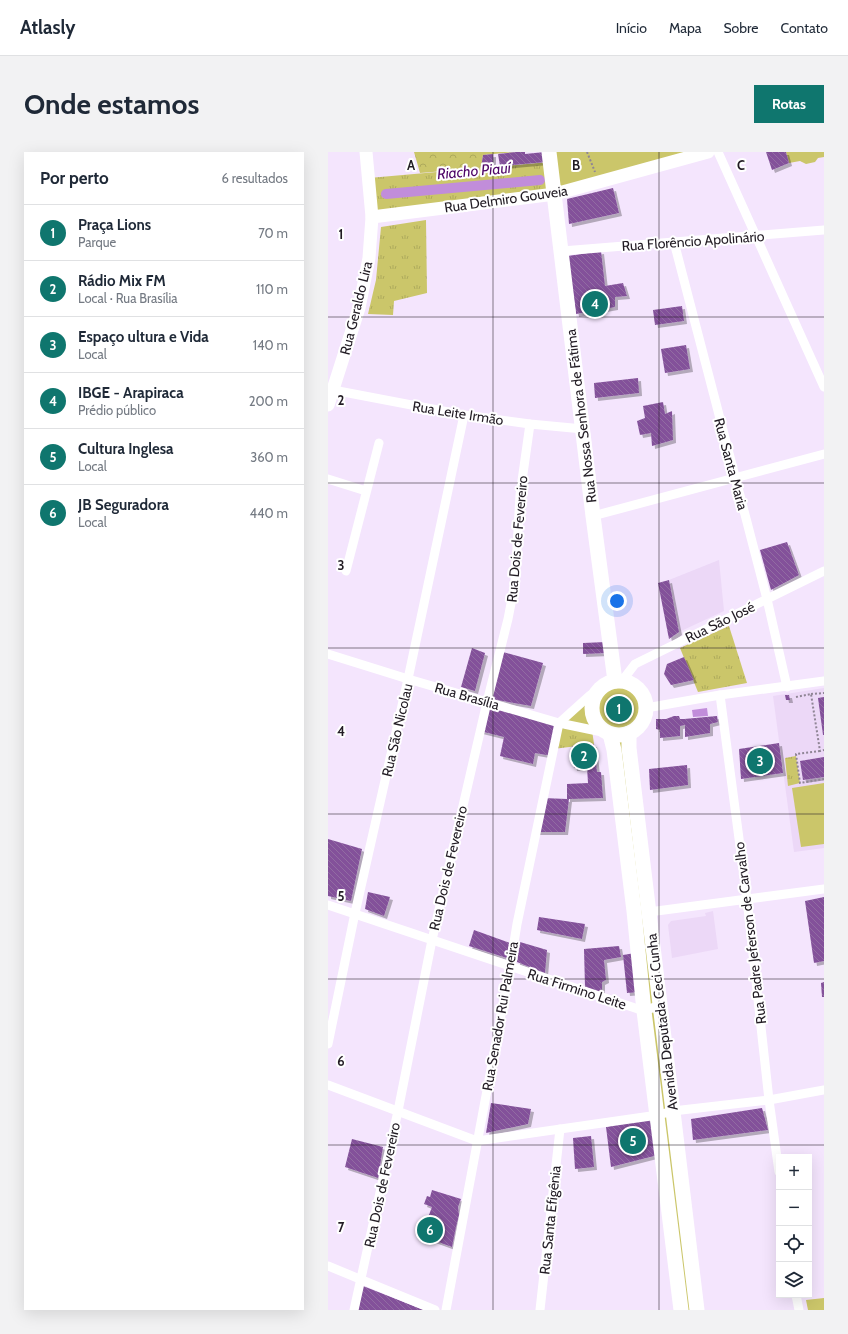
<!DOCTYPE html>
<html lang="pt">
<meta charset="utf-8">
<style>
body{margin:0;font-family:Cabin,sans-serif;background:#f2f2f3;color:#1f2937}
.controls{position:absolute;right:12px;bottom:12px;display:grid;overflow:hidden;border-radius:0px;box-shadow:0 4px 16px #0002}
.controls button{width:36px;height:36px;display:grid;place-items:center;padding:0;border:0;border-bottom:1px solid #e0e1e3;background:#fff;color:#1f2937;font:20px sans-serif}
.you{position:absolute;left:289px;top:449px;width:14px;height:14px;margin:-10px;border:3px solid #fff;border-radius:50%;background:#1a73e8;box-shadow:0 0 0 6px #1a73e833}
.badge{display:grid;place-items:center;width:26px;height:26px;border-radius:50%;background:#0f766e;color:#fff;font-size:13px;font-weight:700}
.pin{position:absolute;translate:-50% -50%;border:2px solid #fff;box-shadow:0 1px 4px #0006}
.list{margin:0;padding:0;list-style:none}
h2{display:flex;justify-content:space-between;align-items:center;height:52px;margin:0;padding:0 16px;font-size:17px}
h2 small{font-size:13px;font-weight:400;color:#747a83}
.list li{display:grid;grid-template-columns:26px 1fr auto;gap:12px;align-items:center;box-sizing:border-box;height:56px;padding:0 16px;border-top:1px solid #e0e1e3}
.list b{display:block;font-size:15px;white-space:nowrap}
.list p{margin:0;font-size:13px;white-space:nowrap;color:#747a83}
.list em{font-size:13px;font-style:normal;color:#747a83}
.icon{flex:none;width:22px;height:22px;fill:none;stroke:currentColor;stroke-width:2;stroke-linecap:round;stroke-linejoin:round}
.map{position:relative;flex:none;width:496px;height:1158px;overflow:hidden;border-radius:0px}
header{display:flex;align-items:center;gap:24px;box-sizing:border-box;height:56px;padding:0 20px;background:#fff;border-bottom:1px solid #e0e1e3}
header strong{font-size:19px}
nav{display:flex;gap:22px;margin-inline-start:auto;font-size:14px}
.intro{display:flex;align-items:center;justify-content:space-between;box-sizing:border-box;height:96px;padding:0 24px}
h1{margin:0;font-size:28px}
.button{padding:10px 18px;border-radius:0px;background:#0f766e;color:#fff;font-size:14px;font-weight:700}
main{display:flex;gap:24px;padding:0 24px}
aside{flex:1;background:#fff;border-radius:0px;box-shadow:0 4px 16px #0002}
.map>svg:first-child{display:block}
.built{fill:#ecd8f7}
.grass{fill:url(#grass-tufts)}
.forest{fill:url(#forest-crowns)}
.park{fill:#cbc66a}
.water{fill:#c18dda}
.lines{fill:none;stroke-linecap:round;stroke-linejoin:round}
.canal{stroke:#c18dda;stroke-width:10}
.building{fill:url(#building-back-hatch);filter:url(#shadow)}
.path{stroke:#8f8595;stroke-width:2;stroke-dasharray:2 2;stroke-linecap:butt}
.street{stroke:#fff;stroke-width:9}
.secondary{stroke:#fff;stroke-width:13}
.primary{stroke:#fff;stroke-width:15}
.grid{fill:none;stroke:#221c24;stroke-width:1;stroke-opacity:0.55}
.labels{text-anchor:middle;stroke-width:4;stroke-linejoin:round;paint-order:stroke}
.street-label{font-size:14px;fill:#221c24;stroke:#fff}
.water-label{font-size:15px;font-style:italic;fill:#4e0567;stroke:#fff}
.grid-label{font-size:13px;text-anchor:middle;font-weight:bold;fill:#221c24;stroke:#fff;stroke-width:4;stroke-linejoin:round;paint-order:stroke}
</style>
<header>
<strong>Atlasly</strong>
<nav><a>Início</a><a>Mapa</a><a>Sobre</a><a>Contato</a></nav>
</header>
<div class="intro"><h1>Onde estamos</h1><a class="button">Rotas</a></div>
<main>
<aside>
<h2>Por perto<small>6 resultados</small></h2>
<ul class="list">
<li><span class="badge">1</span><div><b>Praça Lions</b><p>Parque</p></div><em>70 m</em></li>
<li><span class="badge">2</span><div><b>Rádio Mix FM</b><p>Local · Rua Brasília</p></div><em>110 m</em></li>
<li><span class="badge">3</span><div><b>Espaço ultura e Vida</b><p>Local</p></div><em>140 m</em></li>
<li><span class="badge">4</span><div><b>IBGE - Arapiraca</b><p>Prédio público</p></div><em>200 m</em></li>
<li><span class="badge">5</span><div><b>Cultura Inglesa</b><p>Local</p></div><em>360 m</em></li>
<li><span class="badge">6</span><div><b>JB Seguradora</b><p>Local</p></div><em>440 m</em></li>
</ul>
</aside>
<div class="map">
<svg width="496" height="1158" viewBox="0 0 496 1158">
<defs>
<pattern id="grass-tufts" width="24" height="20" patternUnits="userSpaceOnUse"><rect width="24" height="20" fill="#cbc66a"/><path d="M3 7l-1-3M5 7V3M7 7l1-3M15 17l-1-3M17 17v-4M19 17l1-3" fill="none" stroke="#aeaa5c"/></pattern>
<pattern id="forest-crowns" width="20" height="18" patternUnits="userSpaceOnUse"><rect width="20" height="18" fill="#cbc66a"/><path d="M2 6a3 3 0 1 1 6 0M12 15a3 3 0 1 1 6 0" fill="none" stroke="#aeaa5c"/></pattern>
<pattern id="building-back-hatch" width="6" height="6" patternUnits="userSpaceOnUse"><rect width="6" height="6" fill="#83519a"/><path d="M-1 5l2 2M0 0l6 6M5-1l2 2" fill="none" stroke="#926ca3"/></pattern>
<filter id="shadow"><feDropShadow dx="3" dy="3" stdDeviation="0" flood-color="#0004"/></filter>
</defs>
<rect width="100%" height="100%" fill="#f4e5fd"/>
<g class="built">
<path d="M391,408L396,459L351,480L341,428Z"/>
<path d="M496,536V696L466,700L445,544Z"/>
<path d="M385,759L390,797L344,806L340,773L343,769L378,764L377,761Z"/>
</g>
<g class="grass">
<path d="M222,10L227,42L44,65L41,26Z"/>
<path d="M98,68L99,141L66,149L65,163L40,162L48,128L53,75Z"/>
<path d="M401,474L419,531L370,540L352,496Z"/>
<path d="M231,571L264,578L266,592L225,597Z"/>
<path d="M468,604L472,631L460,634L457,606Z"/>
</g>
<path class="forest" d="M86,0H188L155,3L153,16L92,21Z"/>
<g class="park">
<path d="M226,0H361L229,37Z"/>
<path d="M458,0H496V5L490,6L487,10L478,12L472,9L461,11Z"/>
<path d="M294,529C298,530 304,532 308,535C313,538 314,543 316,548C321,564 314,573 301,581L369,1158H353L282,582L231,571L273,535L280,531Z"/>
<path d="M496,631V692L473,695L464,636Z"/>
<path d="M496,1146V1158H480L478,1148Z"/>
</g>
<path class="water" d="M379,556L380,564L365,565L364,558Z"/>
<g class="lines">
<path class="canal" d="M58,42L212,28"/>
</g>
<g class="building">
<path d="M188,0H197V2L217,0L218,10L172,14L170,2Z"/>
<path d="M438,0H458L461,11L444,18Z"/>
<path d="M165,2V15L153,16L155,3Z"/>
<path d="M285,36L291,61L241,72L239,47Z"/>
<path d="M273,99L277,134L295,131L299,144L287,145V155L248,162L240,104Z"/>
<path d="M354,154L356,169L327,173L325,158Z"/>
<path d="M358,193L362,217L337,221L333,197Z"/>
<path d="M310,226L311,241L267,246L266,231Z"/>
<path d="M335,250L337,262L344,259L345,288L324,294L323,281L312,283L309,269L317,266L315,254Z"/>
<path d="M459,390L471,423L443,438L432,398Z"/>
<path d="M341,428L351,480L341,487L330,431Z"/>
<path d="M278,490L279,501L255,502V491Z"/>
<path d="M144,496L157,501L147,539L133,535Z"/>
<path d="M175,500L215,511L203,554L164,547Z"/>
<path d="M356,505L366,528L343,533L336,522L339,512Z"/>
<path d="M457,543H461L462,548H458Z"/>
<path d="M496,545V583H495L490,546Z"/>
<path d="M159,550L231,571L224,604L207,601L205,612L172,604L176,585L152,579Z"/>
<path d="M346,564H351L352,567H356L389,564L390,570L382,572V581L357,585V573L352,574V569V584L332,586V578L328,577V567H338Z"/>
<path d="M451,591L455,621L413,627L411,597Z"/>
<path d="M266,592L269,620H273L275,646L241,647L237,680H208L215,646L239,647V632L260,631L259,615L246,616L244,594Z"/>
<path d="M496,605V625L475,628L472,609Z"/>
<path d="M359,613L360,633L322,638L321,617Z"/>
<path d="M0,687L34,697L23,749L0,744Z"/>
<path d="M40,740L62,745L56,764L37,757Z"/>
<path d="M496,745V809L486,811L477,749Z"/>
<path d="M211,765L257,772L254,787L209,778Z"/>
<path d="M146,778L182,791L179,806L141,794Z"/>
<path d="M192,790L219,798L217,821L189,810Z"/>
<path d="M291,794L293,805L276,808L278,828L274,830V841L257,835L256,797Z"/>
<path d="M307,801L311,840L299,841L295,803Z"/>
<path d="M496,830V845H494L493,831Z"/>
<path d="M163,951L203,957L200,972L158,981Z"/>
<path d="M434,956L440,978L365,988L363,967Z"/>
<path d="M330,963V1003L283,1015L278,975Z"/>
<path d="M263,984L266,1015L247,1017L245,986Z"/>
<path d="M24,987L55,995L50,1026L17,1015Z"/>
<path d="M104,1038L133,1047L130,1055L131,1063L128,1075L124,1095L91,1083L94,1071L97,1073L104,1055L96,1052L99,1044L102,1045Z"/>
<path d="M35,1134L96,1158H30Z"/>
</g>
<g class="lines">
<g class="path">
<path d="M259,0L267,20"/>
<path d="M483,542L496,541"/>
<path d="M468,545L483,542L492,599L496,598"/>
<path d="M492,599L468,602L472,631L496,627"/>
</g>
<g class="street">
<path d="M390,0L496,235"/>
<path d="M346,90L439,447L459,535"/>
<path d="M234,99L496,78"/>
<path d="M5,238L136,263L202,272L255,277"/>
<path d="M0,327L38,339"/>
<path d="M265,364L496,302"/>
<path d="M18,419L51,291"/>
<path d="M0,502L80,527L231,571L279,581"/>
<path d="M294,529L307,512L496,419"/>
<path d="M392,543L419,747L441,948L451,1020"/>
<path d="M318,556L392,543L496,529"/>
<path d="M231,571L261,544L273,535"/>
<path d="M0,753L316,859L332,853"/>
<path d="M321,760L496,737"/>
<path d="M0,892L27,761L80,527L136,263"/>
<path d="M0,933L149,989L330,963L345,959L441,948L496,938"/>
<path d="M0,1114L107,1158"/>
<path d="M468,1143L471,1158"/>
<path d="M26,1158L70,959L104,788L159,550L180,467L187,431L192,343L202,272"/>
<path d="M118,1158L182,815L189,772L231,571"/>
<path d="M212,1158L232,977"/>
</g>
<g class="secondary">
<path d="M44,65L227,42L380,0"/>
<path d="M0,253L31,156L41,106L44,65L38,0"/>
</g>
<g class="primary">
<path d="M221,0L265,364L287,529"/>
<circle cx="291" cy="556" r="27"/>
<path d="M301,581V596L369,1158"/>
<path d="M282,582L286,598L306,759L316,859L353,1158"/>
</g>
</g>
<path class="grid" d="M165,0V1158M331,0V1158M0,165H496M0,331H496M0,496H496M0,662H496M0,827H496M0,993H496"/>
<g class="labels">
<g class="street-label">
<text transform="translate(178 47) rotate(-8)" y="5">Rua Delmiro Gouveia</text>
<text transform="translate(365 89) rotate(-4)" y="5">Rua Florêncio Apolinário</text>
<text transform="translate(28 156) rotate(-76)" y="5">Rua Geraldo Lira</text>
<text transform="translate(130 261) rotate(9)" y="5">Rua Leite Irmão</text>
<text transform="translate(253 264) rotate(-97)" y="5">Rua Nossa Senhora de Fátima</text>
<text transform="translate(403 312) rotate(75)" y="5">Rua Santa Maria</text>
<text transform="translate(189 387) rotate(-85)" y="5">Rua Dois de Fevereiro</text>
<text transform="translate(392 470) rotate(-26)" y="5">Rua São José</text>
<text transform="translate(139 544) rotate(16)" y="5">Rua Brasília</text>
<text transform="translate(69 578) rotate(-77)" y="5">Rua São Nicolau</text>
<text transform="translate(120 716) rotate(-77)" y="5">Rua Dois de Fevereiro</text>
<text transform="translate(422 781) rotate(-97)" y="5">Rua Padre Jeferson de Carvalho</text>
<text transform="translate(249 837) rotate(18)" y="5">Rua Firmino Leite</text>
<text transform="translate(172 864) rotate(-80)" y="5">Rua Senador Rui Palmeira</text>
<text transform="translate(334 870) rotate(-97)" y="5">Avenida Deputada Ceci Cunha</text>
<text transform="translate(54 1033) rotate(-78)" y="5">Rua Dois de Fevereiro</text>
<text transform="translate(222 1068) rotate(-84)" y="5">Rua Santa Efigênia</text>
</g>
<g class="water-label">
<text transform="translate(146 19) rotate(-5)" y="5">Riacho Piauí</text>
</g>
</g>
<g class="grid-label">
<text x="83" y="18">A</text>
<text x="248" y="18">B</text>
<text x="413" y="18">C</text>
<text x="13" y="87">1</text>
<text x="13" y="253">2</text>
<text x="13" y="418">3</text>
<text x="13" y="584">4</text>
<text x="13" y="749">5</text>
<text x="13" y="914">6</text>
<text x="13" y="1080">7</text>
</g>
</svg>
<div class="controls">
<button>+</button>
<button>−</button>
<button><svg class="icon" aria-label="locate" viewBox="0 0 24 24"><circle cx="12" cy="12" r="6"/><path d="M12 2v4M12 18v4M2 12h4M18 12h4"/></svg></button>
<button><svg class="icon" aria-label="layers" viewBox="0 0 24 24"><path d="M12 4l9 5-9 5-9-5zM3 14l9 5 9-5"/></svg></button>
</div>
<div class="you"></div>
<div class="pin badge" style="left:291px;top:557px">1</div>
<div class="pin badge" style="left:256px;top:604px">2</div>
<div class="pin badge" style="left:432px;top:609px">3</div>
<div class="pin badge" style="left:267px;top:152px">4</div>
<div class="pin badge" style="left:305px;top:989px">5</div>
<div class="pin badge" style="left:102px;top:1078px">6</div>
</div>
</main>
